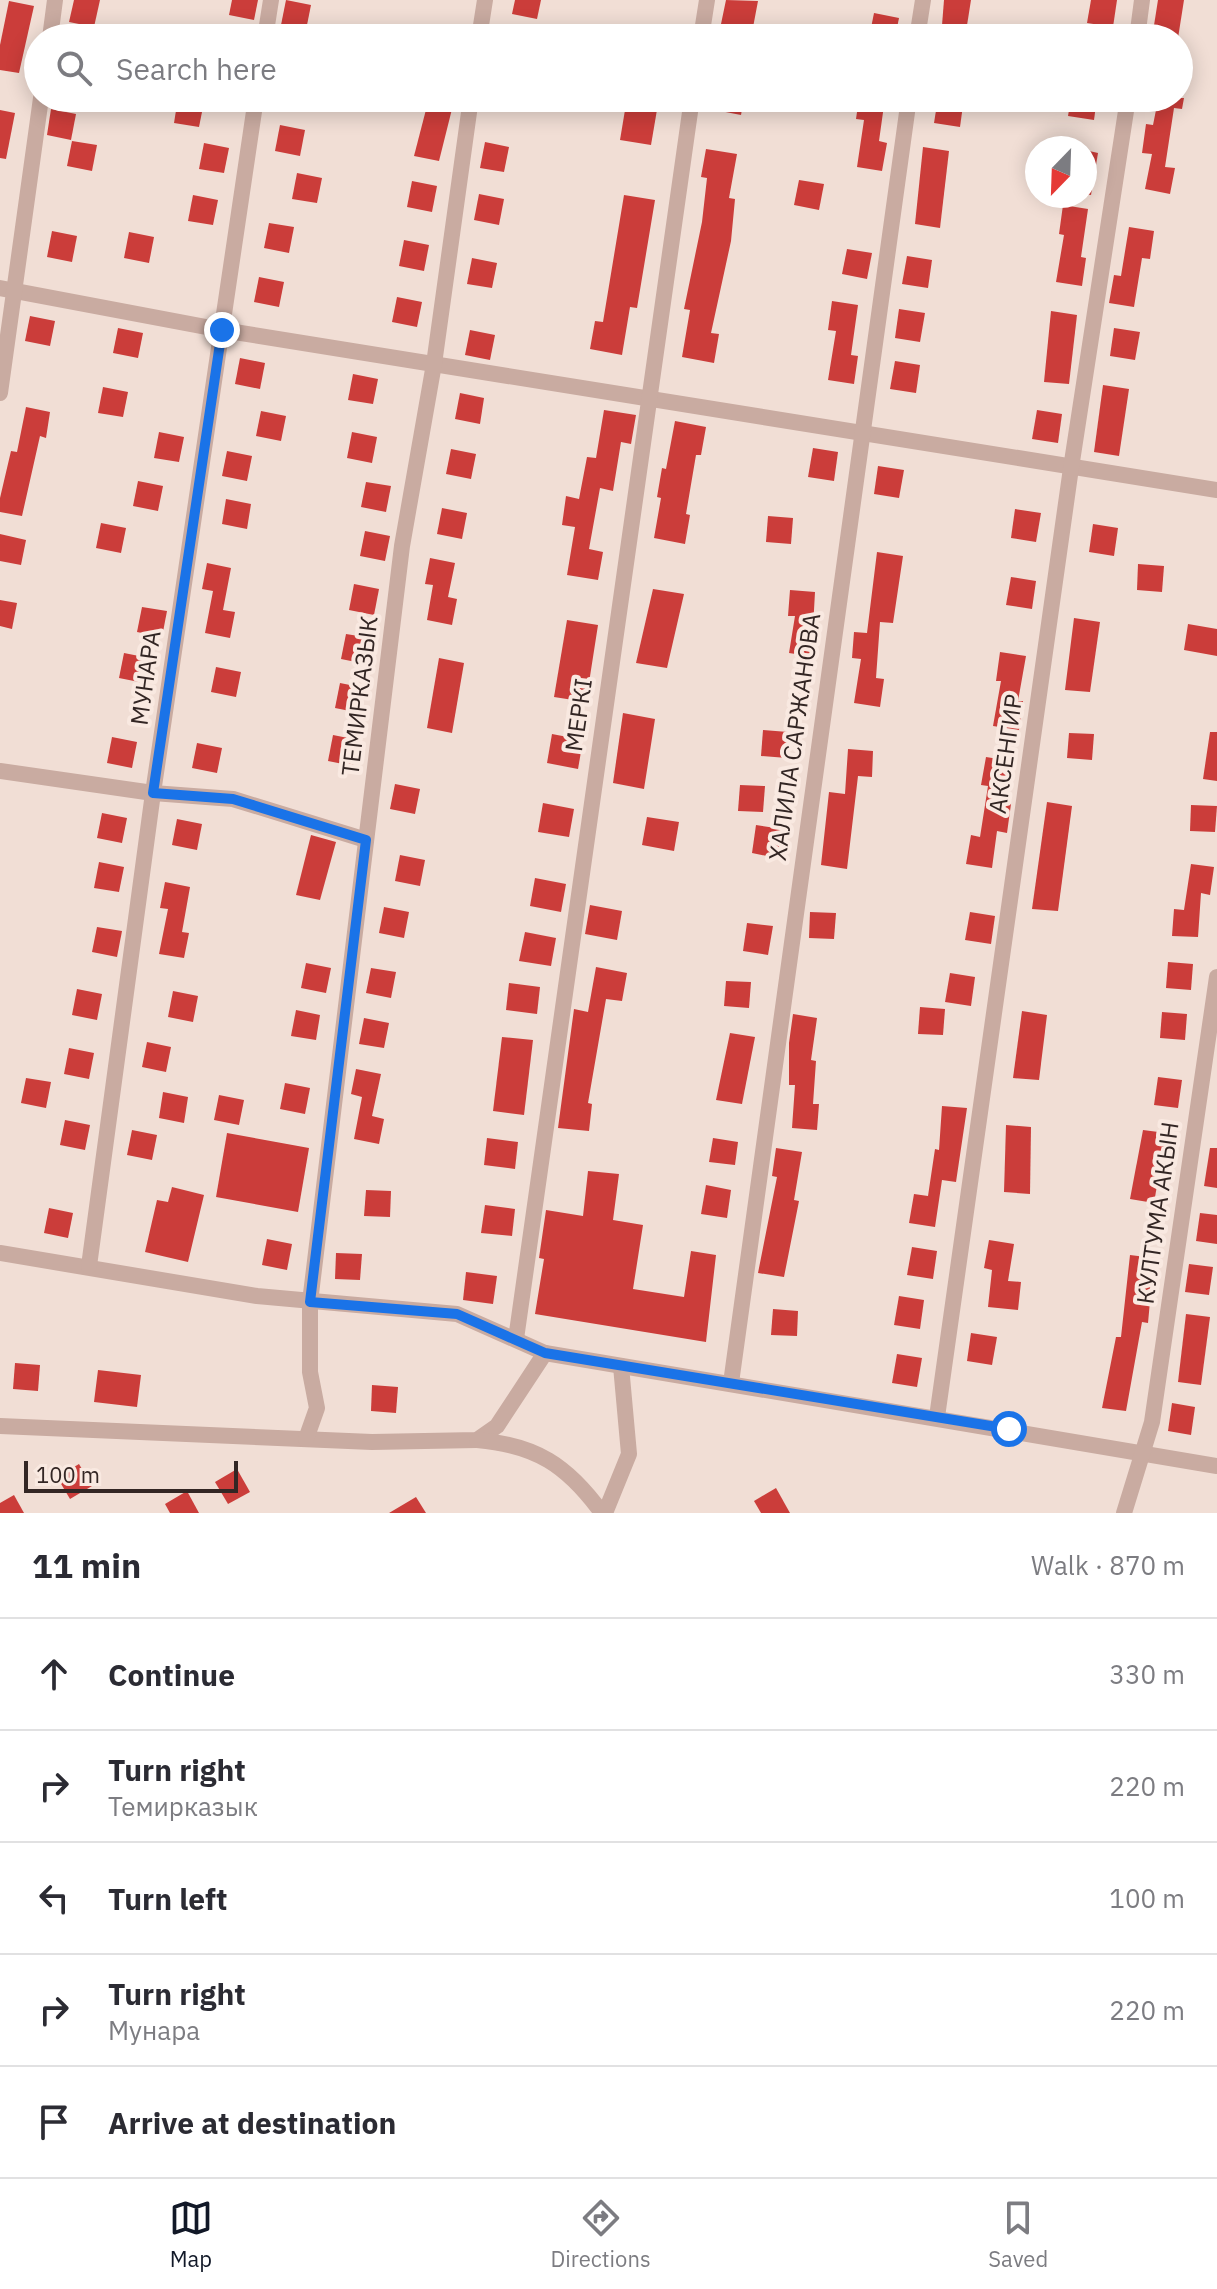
<!DOCTYPE html>
<meta charset="utf-8">
<style>
body{margin:0;font-family:"IBM Plex Sans",sans-serif;background:#f2f2f3;color:#2b2b33}
.compass{position:absolute;left:1025px;top:136px;width:72px;height:72px;border-radius:50%;background:#fff;box-shadow:0 4px 20px #0003;rotate:203deg}
.scale{position:absolute;left:24px;bottom:20px;width:214px;box-sizing:border-box;padding-left:8px;border:4px solid #332624;border-top:0;font-size:22px;line-height:28px;white-space:nowrap;color:#332624;-webkit-text-stroke:6px #f9e9e1;paint-order:stroke}
.stop{position:absolute;width:24px;height:24px;margin:-18px;border:6px solid #1a73e8;border-radius:50%;background:#fff}
.stop.end{background:#1a73e8;border-color:#fff;box-shadow:0 2px 8px #0008}
.list{margin:0;padding:0;list-style:none}
h2{display:flex;justify-content:space-between;align-items:center;height:104px;margin:0;padding:0 32px;font-size:34px}
h2 small{font-size:26px;font-weight:400;color:#7c7c81}
.list li{display:grid;grid-template-columns:52px 1fr auto;gap:24px;align-items:center;box-sizing:border-box;height:112px;padding:0 32px;border-top:2px solid #e1e1e2}
.list b{display:block;font-size:30px;white-space:nowrap}
.list p{margin:0;font-size:26px;white-space:nowrap;color:#7c7c81}
.list em{font-size:26px;font-style:normal;color:#7c7c81}
.icon{flex:none;width:44px;height:44px;fill:none;stroke:currentColor;stroke-width:2;stroke-linecap:round;stroke-linejoin:round}
.map{position:relative;flex:none;width:1217px;height:1513px;overflow:hidden}
.search{position:absolute;background:#fff;box-shadow:0 4px 20px #0003;left:24px;right:24px;top:24px;height:88px;display:flex;align-items:center;gap:20px;box-sizing:border-box;padding:0 28px;border-radius:44px;color:#7c7c81;font-size:30px}
.sheet{height:664px;background:#fff}
nav{display:flex;justify-content:space-around;align-items:center;box-sizing:border-box;height:112px;border-top:2px solid #e1e1e2;background:#fff;font-size:22px;color:#7c7c81}
nav a{display:grid;justify-items:center;gap:4px}
nav .on{color:#111827}
.map>svg:first-child{display:block}
.building{fill:#cb3d3a}
.lines{fill:none;stroke-linecap:round;stroke-linejoin:round}
.minor{stroke:#c9aba1;stroke-width:16}
.route{stroke:#1a73e8;stroke-width:10}
.labels{text-anchor:middle;stroke-width:8;stroke-linejoin:round;paint-order:stroke}
.street-label{font-size:24px;fill:#332624;stroke:#f9e9e1}
</style>
<div class="map">
<svg width="1217" height="1513" viewBox="0 0 1217 1513">
<rect width="100%" height="100%" fill="#f1ded5"/>
<g class="building">
<path d="M74,0H100L94,27L69,22Z"/>
<path d="M232,0H258L254,20L229,15Z"/>
<path d="M286,0L311,5L306,30L281,25Z"/>
<path d="M515,0H541L537,19L512,14Z"/>
<path d="M726,0L758,1L751,38H728L730,26L721,24Z"/>
<path d="M944,0H971L965,38H941Z"/>
<path d="M1091,0H1117L1113,27L1087,23Z"/>
<path d="M1158,0H1184L1178,38H1152Z"/>
<path d="M9,1L34,6L19,73L0,70V45Z"/>
<path d="M874,13L899,18L895,38H869Z"/>
<path d="M643,25L682,32V38H641Z"/>
<path d="M178,98L204,102L199,127L174,123Z"/>
<path d="M429,98L454,101L439,161L414,156Z"/>
<path d="M488,98H525L523,110L487,104Z"/>
<path d="M627,98H659L651,145L620,140Z"/>
<path d="M712,98H744L741,115L710,109Z"/>
<path d="M859,98H885L879,141L887,143L882,171L857,167L864,120L856,119Z"/>
<path d="M938,98H964L960,127L934,123Z"/>
<path d="M1071,98H1097L1094,120L1068,116Z"/>
<path d="M1151,98H1184L1182,109L1174,108L1165,167L1175,168L1170,194L1145,189L1152,154L1142,153L1146,124L1153,125L1157,105L1150,104Z"/>
<path d="M51,109L76,114L71,140L47,135Z"/>
<path d="M0,110L15,113L6,159L0,158Z"/>
<path d="M280,125L305,130L300,156L275,151Z"/>
<path d="M72,141L97,145L92,171L67,166Z"/>
<path d="M485,142L509,147L504,172L480,168Z"/>
<path d="M204,143L229,148L224,173L199,169Z"/>
<path d="M923,147L949,151L940,228L915,224Z"/>
<path d="M706,149L737,154L729,198L735,199L731,241L711,333L719,334L714,363L682,357L690,310L684,309L702,222L707,178L701,177Z"/>
<path d="M1085,150L1098,153L1091,195L1085,194Z"/>
<path d="M297,173L322,178L317,203L292,199Z"/>
<path d="M799,180L824,184L819,210L794,205Z"/>
<path d="M412,181L437,186L432,212L407,207Z"/>
<path d="M479,194L504,199L499,225L474,220Z"/>
<path d="M193,195L218,200L213,225L188,221Z"/>
<path d="M624,195L655,200L637,308L630,307L622,355L590,349L595,321L603,322Z"/>
<path d="M1063,205L1088,209L1081,257L1086,258L1082,286L1056,282L1064,235L1059,234Z"/>
<path d="M269,223L294,227L289,253L264,248Z"/>
<path d="M1129,227L1154,231L1150,259L1142,258L1134,307L1109,303L1114,275L1121,276Z"/>
<path d="M52,231L77,236L72,262L47,257Z"/>
<path d="M129,232L154,237L149,263L124,258Z"/>
<path d="M404,240L429,245L424,271L399,266Z"/>
<path d="M847,249L872,253L867,279L842,274Z"/>
<path d="M907,256L932,260L928,288L902,284Z"/>
<path d="M472,258L497,263L492,288L467,284Z"/>
<path d="M259,277L284,282L279,307L254,302Z"/>
<path d="M397,297L422,302L417,327L392,322Z"/>
<path d="M832,301L858,305L851,355L858,356L854,384L828,380L836,331L828,330Z"/>
<path d="M899,309L925,313L920,342L895,338Z"/>
<path d="M1051,311L1077,315L1069,384L1044,382Z"/>
<path d="M30,316L55,321L50,346L25,341Z"/>
<path d="M118,328L143,333L138,358L113,353Z"/>
<path d="M1114,328L1140,332L1135,360L1110,356Z"/>
<path d="M470,330L495,335L490,360L465,355Z"/>
<path d="M240,358L265,363L260,389L235,384Z"/>
<path d="M895,361L920,365L916,393L890,389Z"/>
<path d="M353,374L378,379L373,404L348,400Z"/>
<path d="M1103,385L1129,389L1119,456L1094,452Z"/>
<path d="M103,387L128,392L123,417L98,413Z"/>
<path d="M460,393L484,398L480,424L455,419Z"/>
<path d="M26,407L50,412L46,438L40,436L22,516L0,512V498L11,451L17,452Z"/>
<path d="M604,410L636,415L631,444L621,442L613,491L600,488L589,549L603,552L598,580L567,575L575,527L562,525L566,496L579,499L587,457L596,458Z"/>
<path d="M1037,410L1062,414L1058,443L1032,439Z"/>
<path d="M261,411L286,416L281,441L256,436Z"/>
<path d="M675,421L706,427L701,455H696L686,514L690,515L685,544L654,538L661,498L657,497L662,468L666,469Z"/>
<path d="M159,432L184,437L179,462L154,458Z"/>
<path d="M352,432L377,437L372,463L347,458Z"/>
<path d="M813,448L838,452L834,481L808,477Z"/>
<path d="M451,449L476,454L471,479L446,474Z"/>
<path d="M227,451L252,456L247,481L222,476Z"/>
<path d="M878,466L904,470L899,498L874,494Z"/>
<path d="M138,481L163,486L158,511L133,506Z"/>
<path d="M366,482L391,486L386,512L361,507Z"/>
<path d="M226,499L251,504L247,529L222,524Z"/>
<path d="M442,508L467,513L462,539L437,534Z"/>
<path d="M1015,509L1041,513L1036,542L1011,538Z"/>
<path d="M768,516L793,518L791,544L766,542Z"/>
<path d="M101,523L126,528L121,553L96,548Z"/>
<path d="M1093,524L1118,528L1114,556L1089,552Z"/>
<path d="M365,531L390,536L385,561L360,556Z"/>
<path d="M0,534L26,540L21,565L0,561Z"/>
<path d="M877,552L903,556L893,623L880,622L876,678L884,679L880,707L854,703L861,659L852,658L854,632L867,633Z"/>
<path d="M430,558L455,563L448,597L457,599L452,625L427,620L433,585L425,584Z"/>
<path d="M207,563L231,568L223,610L235,612L230,638L205,633L213,591L202,589Z"/>
<path d="M1138,564L1164,566L1162,592L1137,590Z"/>
<path d="M1011,577L1036,581L1032,609L1006,605Z"/>
<path d="M354,584L379,589L374,615L349,610Z"/>
<path d="M653,589L684,594L667,668L636,663Z"/>
<path d="M790,590L815,592L813,628L819,629L815,657L789,653L795,616H788Z"/>
<path d="M0,600L17,603L12,629L0,626Z"/>
<path d="M142,607L167,611L162,637L137,632Z"/>
<path d="M1074,618L1100,622L1090,692L1065,690Z"/>
<path d="M567,620L598,625L586,702L554,697Z"/>
<path d="M1188,624L1217,629V656L1184,650Z"/>
<path d="M346,634L371,638L366,664L341,659Z"/>
<path d="M1000,652L1026,656L1018,701H1023L1019,730L993,726L1001,681H996Z"/>
<path d="M124,653L149,658L144,683L119,678Z"/>
<path d="M439,658L464,663L452,733L427,728Z"/>
<path d="M216,667L241,672L236,697L211,692Z"/>
<path d="M340,683L365,688L360,713L335,708Z"/>
<path d="M623,713L655,719L644,789L613,783Z"/>
<path d="M763,730L788,732L787,758L761,756Z"/>
<path d="M1210,732H1217V781L1203,779Z"/>
<path d="M1069,733L1094,734L1092,760L1067,758Z"/>
<path d="M552,734L583,740L578,769L547,763Z"/>
<path d="M333,735L358,740L353,766L328,761Z"/>
<path d="M112,737L137,742L132,768L107,763Z"/>
<path d="M197,743L222,748L217,773L192,768Z"/>
<path d="M848,749L873,751L872,777L858,776L847,869L821,865L829,792L845,794Z"/>
<path d="M986,757L1011,761L1005,803L1011,804L1007,833L997,831L992,868L966,864L971,835L980,837L988,786L981,785Z"/>
<path d="M395,784L420,789L415,814L390,809Z"/>
<path d="M740,785L765,786L763,812L738,811Z"/>
<path d="M1047,802L1072,806L1058,911L1032,909Z"/>
<path d="M543,803L574,809L569,837L538,832Z"/>
<path d="M1191,805L1217,806L1215,832L1190,831Z"/>
<path d="M102,813L127,818L122,843L97,838Z"/>
<path d="M647,817L679,822L674,851L642,845Z"/>
<path d="M177,819L202,824L197,850L172,845Z"/>
<path d="M756,825L782,829L777,858L752,853Z"/>
<path d="M311,835L336,842L320,900L296,895Z"/>
<path d="M400,855L425,860L420,886L395,881Z"/>
<path d="M99,862L124,867L119,892L94,888Z"/>
<path d="M1191,864L1214,867L1210,895L1201,893L1198,937L1172,936L1174,909L1184,910Z"/>
<path d="M535,878L566,884L561,912L530,906Z"/>
<path d="M165,882L190,887L182,932L189,933L184,958L159,954L168,909L160,908Z"/>
<path d="M590,905L622,911L617,940L585,934Z"/>
<path d="M384,907L409,912L404,938L379,933Z"/>
<path d="M810,912L836,913L834,939L809,938Z"/>
<path d="M970,912L995,916L991,944L965,940Z"/>
<path d="M747,923L773,926L768,955L743,951Z"/>
<path d="M97,927L122,931L117,957L92,952Z"/>
<path d="M525,932L556,938L551,966L519,961Z"/>
<path d="M1168,962L1193,964L1191,990L1166,988Z"/>
<path d="M306,963L331,968L326,993L301,988Z"/>
<path d="M596,967L627,973L622,1001L606,999L588,1103L592,1104L589,1131L558,1128L574,1009L588,1012Z"/>
<path d="M371,968L396,972L391,998L366,993Z"/>
<path d="M950,973L975,977L971,1006L945,1002Z"/>
<path d="M726,981L751,982L749,1008L724,1006Z"/>
<path d="M509,983L540,987L537,1014L506,1010Z"/>
<path d="M77,989L102,994L97,1020L72,1015Z"/>
<path d="M173,991L198,996L193,1022L168,1017Z"/>
<path d="M920,1007L945,1009L943,1035L918,1034Z"/>
<path d="M296,1010L320,1015L316,1040L291,1036Z"/>
<path d="M1022,1011L1047,1015L1039,1080L1013,1078Z"/>
<path d="M1162,1012L1187,1014L1185,1040L1160,1038Z"/>
<path d="M793,1014L817,1018L811,1060L816,1061L813,1104H819L817,1130L792,1128L795,1085H789V1043Z"/>
<path d="M364,1018L389,1023L384,1048L359,1044Z"/>
<path d="M730,1033L755,1037L742,1104L716,1100Z"/>
<path d="M502,1037L533,1040L524,1115L493,1111Z"/>
<path d="M147,1042L171,1047L166,1072L142,1067Z"/>
<path d="M69,1048L94,1053L89,1079L64,1074Z"/>
<path d="M356,1069L381,1074L372,1116L384,1119L379,1144L354,1139L362,1097L351,1094Z"/>
<path d="M1158,1077L1182,1080L1178,1108L1154,1105Z"/>
<path d="M26,1078L51,1082L46,1108L21,1103Z"/>
<path d="M285,1083L310,1088L305,1114L280,1109Z"/>
<path d="M163,1092L188,1097L184,1123L159,1118Z"/>
<path d="M219,1095L244,1100L239,1125L214,1120Z"/>
<path d="M942,1106L967,1108L956,1182L942,1180L935,1227L909,1223L914,1194L928,1196L935,1149L939,1150Z"/>
<path d="M65,1120L90,1125L85,1150L60,1145Z"/>
<path d="M1006,1125L1031,1127L1030,1194L1004,1192Z"/>
<path d="M132,1130L157,1135L152,1160L127,1155Z"/>
<path d="M1143,1130L1166,1133L1154,1203L1130,1199Z"/>
<path d="M227,1133L309,1148L298,1212L216,1197Z"/>
<path d="M487,1138L518,1142L515,1169L484,1165Z"/>
<path d="M713,1138L738,1142L735,1165L709,1162Z"/>
<path d="M776,1148L802,1152L794,1200L799,1201L784,1277L758,1273L777,1177L772,1176Z"/>
<path d="M1210,1148H1217V1188L1204,1186Z"/>
<path d="M588,1171L619,1174L613,1220L643,1225L633,1289L684,1297L691,1251L716,1255L706,1342L535,1314L544,1259L539,1258L546,1210L583,1216Z"/>
<path d="M706,1185L731,1190L727,1218L701,1214Z"/>
<path d="M172,1187L204,1195L188,1262L145,1252L157,1200L168,1202Z"/>
<path d="M366,1190L391,1191L390,1217L364,1216Z"/>
<path d="M485,1205L515,1209L512,1236L481,1233Z"/>
<path d="M49,1208L73,1213L68,1238L44,1233Z"/>
<path d="M1200,1213L1217,1215V1244L1196,1241Z"/>
<path d="M267,1239L292,1244L287,1270L262,1265Z"/>
<path d="M989,1240L1014,1244L1008,1281L1021,1282L1018,1310L988,1307L992,1270L984,1268Z"/>
<path d="M912,1247L937,1251L933,1279L907,1275Z"/>
<path d="M336,1253L362,1254L360,1280L335,1279Z"/>
<path d="M1130,1255L1154,1258L1148,1323L1142,1322L1126,1411L1102,1408L1116,1337H1121Z"/>
<path d="M1189,1264L1213,1267L1209,1295L1185,1292Z"/>
<path d="M466,1272L497,1276L493,1304L463,1300Z"/>
<path d="M899,1296L924,1300L920,1329L894,1325Z"/>
<path d="M773,1309L798,1311L797,1336L771,1335Z"/>
<path d="M1186,1314L1210,1317L1201,1385L1178,1382Z"/>
<path d="M971,1333L997,1337L992,1365L967,1361Z"/>
<path d="M897,1354L922,1358L917,1387L892,1383Z"/>
<path d="M15,1363L40,1365L38,1391L13,1389Z"/>
<path d="M98,1370L141,1375L137,1407L94,1402Z"/>
<path d="M372,1385L398,1387L396,1413L371,1411Z"/>
<path d="M1172,1403L1195,1407L1191,1435L1168,1431Z"/>
<path d="M79,1464L92,1486L70,1499L57,1477Z"/>
<path d="M237,1469L250,1492L228,1504L215,1482Z"/>
<path d="M776,1488L790,1513H761L754,1501Z"/>
<path d="M187,1491L199,1513H170L165,1504Z"/>
<path d="M14,1495L24,1513H0V1503Z"/>
<path d="M416,1497L426,1513H389Z"/>
</g>
<g class="lines">
<g class="minor">
<path d="M50,38L55,0"/>
<path d="M265,38L271,0"/>
<path d="M479,38L485,0"/>
<path d="M701,38L707,0"/>
<path d="M917,38L923,0"/>
<path d="M1137,38L1142,0"/>
<path d="M0,288L222,330L1217,490"/>
<path d="M0,393L41,98"/>
<path d="M0,771L153,793L233,799L366,840"/>
<path d="M0,1253L257,1296L457,1314L545,1353L1217,1466"/>
<path d="M89,1266L153,793L256,98"/>
<path d="M516,1339L692,98"/>
<path d="M731,1383L909,98"/>
<path d="M937,1417L1071,468L1128,98"/>
<path d="M0,1426L372,1442L477,1440L497,1426L545,1353"/>
<path d="M306,1439L317,1408L310,1372V1302L402,546L434,364L471,98"/>
<path d="M477,1440C536,1445 567,1465 602,1513"/>
<path d="M605,1513L629,1454L621,1366"/>
<path d="M1124,1513L1152,1422L1217,977"/>
</g>
</g>
<g class="lines">
<path class="route" d="M222,330L153,793L233,799L366,840L310,1302L457,1314L545,1353L1009,1429"/>
</g>
<g class="labels">
<g class="street-label">
<text transform="translate(146 678) rotate(-82)" y="8">МУНАРА</text>
<text transform="translate(360 696) rotate(-83)" y="8">ТЕМИРКАЗЫК</text>
<text transform="translate(579 715) rotate(-82)" y="8">МЕРКІ</text>
<text transform="translate(795 737) rotate(-82)" y="8">ХАЛИЛА САРЖАНОВА</text>
<text transform="translate(1006 754) rotate(-82)" y="8">АКСЕНГИР</text>
<text transform="translate(1158 1213) rotate(-82)" y="8">КУЛТУМА АКЫН</text>
</g>
</g>
</svg>
<svg class="compass" viewBox="-18 -18 36 36"><path d="M0-13l5 13h-10z" fill="#e53935"/><path d="M0 13l5-13h-10z" fill="#7c7c81"/></svg>
<div class="scale">100 m</div>
<div class="stop" style="left:1009px;top:1429px"></div>
<div class="stop end" style="left:222px;top:330px"></div>
<div class="search"><svg class="icon" aria-label="search" viewBox="0 0 24 24"><circle cx="10" cy="10" r="6"/><path d="M15 15l6 6"/></svg>Search here</div>
</div>
<section class="sheet">
<h2>11 min<small>Walk · 870 m</small></h2>
<ul class="list">
<li><svg class="icon" aria-label="ahead" viewBox="0 0 24 24"><path d="M12 20V5M6 11l6-6 6 6"/></svg><div><b>Continue</b></div><em>330 m</em></li>
<li><svg class="icon" aria-label="right" viewBox="0 0 24 24"><path d="M7 20v-9h11M14 6l5 5-5 5"/></svg><div><b>Turn right</b><p>Темирказык</p></div><em>220 m</em></li>
<li><svg class="icon" aria-label="left" viewBox="0 0 24 24"><path d="M17 20v-9H6M10 6l-5 5 5 5"/></svg><div><b>Turn left</b></div><em>100 m</em></li>
<li><svg class="icon" aria-label="right" viewBox="0 0 24 24"><path d="M7 20v-9h11M14 6l5 5-5 5"/></svg><div><b>Turn right</b><p>Мунара</p></div><em>220 m</em></li>
<li><svg class="icon" aria-label="arrive" viewBox="0 0 24 24"><path d="M6 21V4h12l-3 4 3 4H6"/></svg><div><b>Arrive at destination</b></div></li>
</ul>
</section>
<nav>
<a class="on"><svg class="icon" aria-label="map" viewBox="0 0 24 24"><path d="M3 6l6-2 6 2 6-2v14l-6 2-6-2-6 2zM9 4v14M15 6v14"/></svg>Map</a>
<a><svg class="icon" aria-label="directions" viewBox="0 0 24 24"><path d="M12 3l9 9-9 9-9-9zM9 14v-3h6M13 9l2 2-2 2"/></svg>Directions</a>
<a><svg class="icon" aria-label="saved" viewBox="0 0 24 24"><path d="M7 4h10v16l-5-4-5 4z"/></svg>Saved</a>
</nav>
